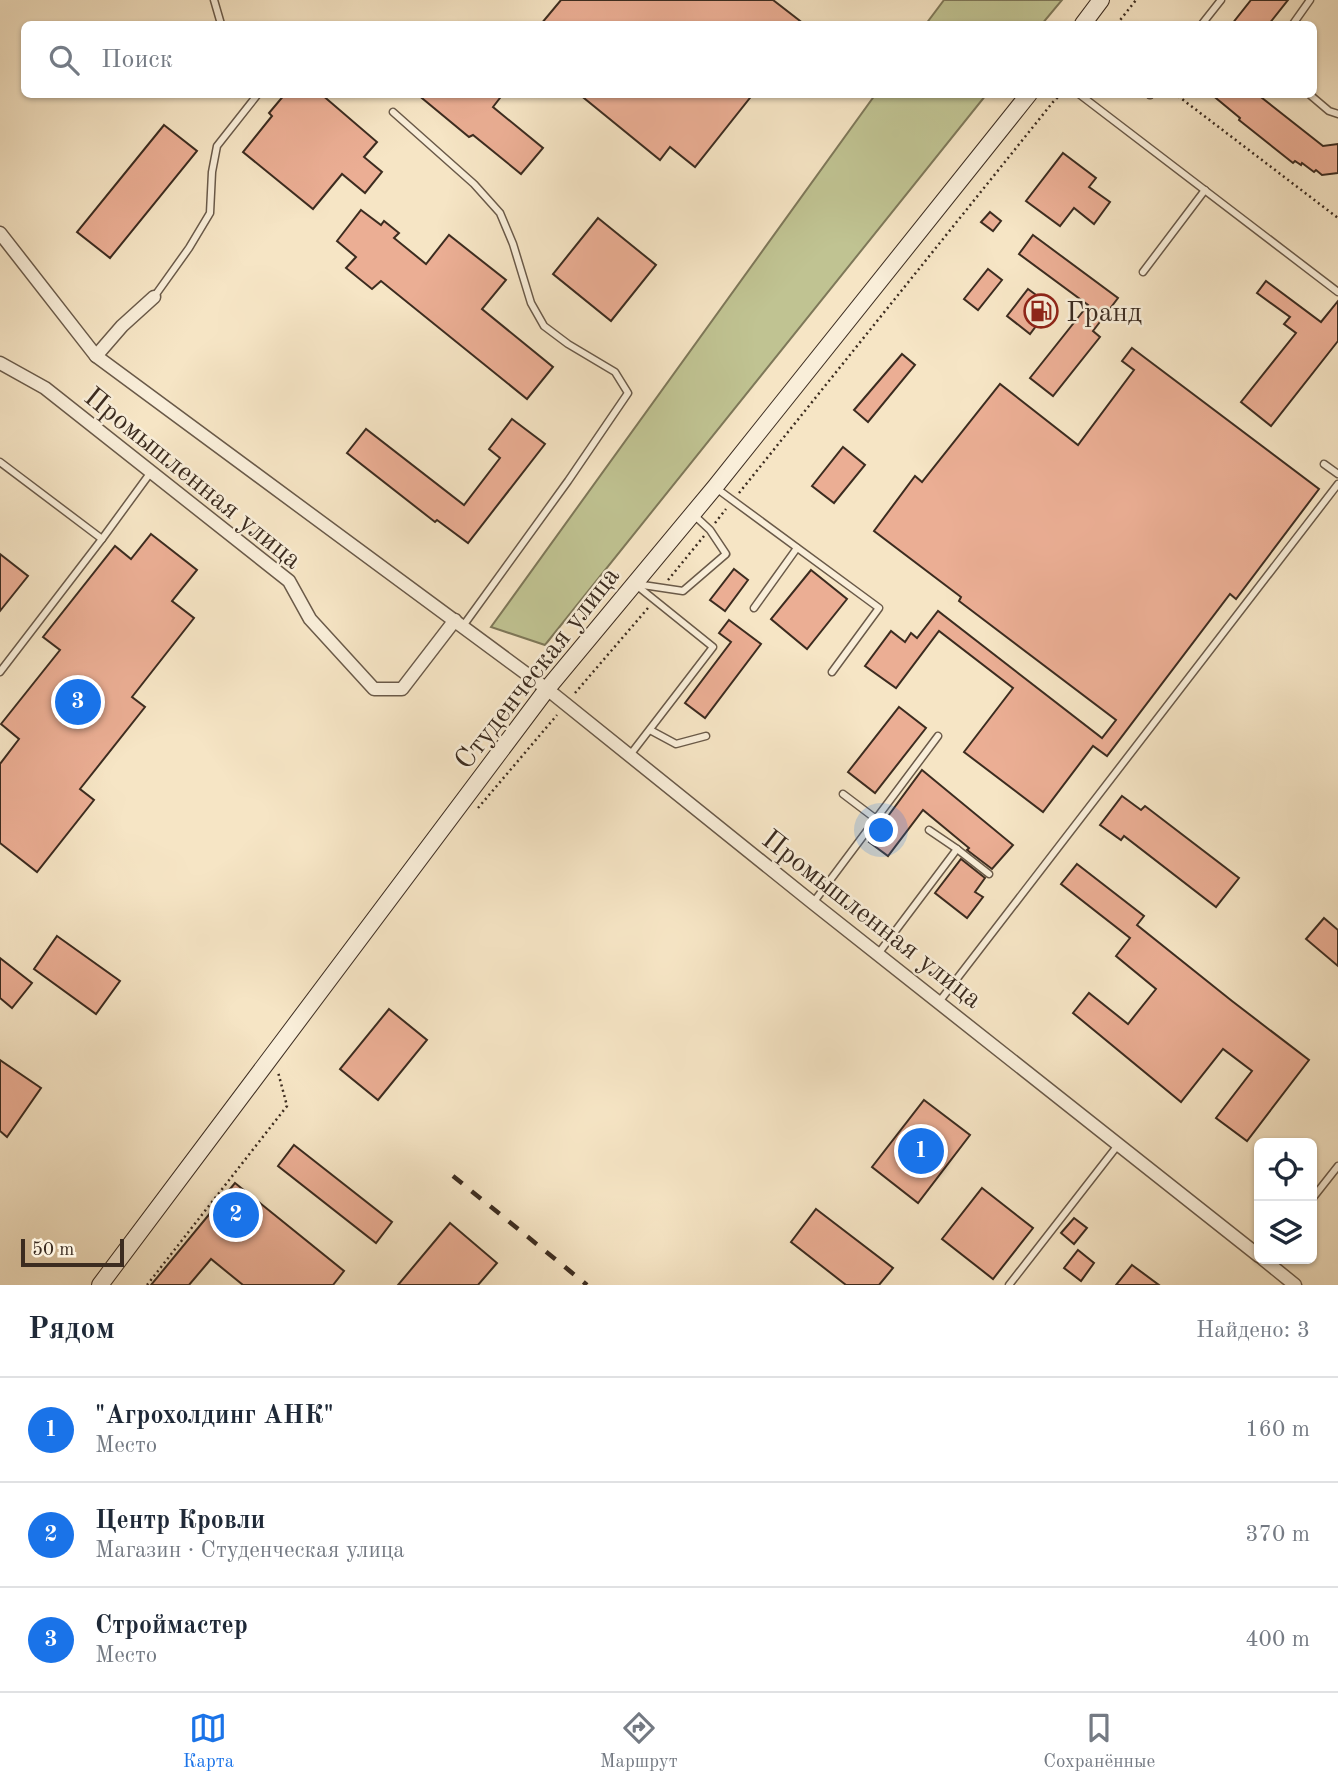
<!DOCTYPE html>
<html lang="ru">
<meta charset="utf-8">
<style>
body{margin:0;font-family:"Old Standard TT",serif;background:#f2f2f3;color:#1f2937}
.controls{position:absolute;right:21px;bottom:21px;display:grid;overflow:hidden;border-radius:10px;box-shadow:0 2px 5px #0004}
.controls button{width:63px;height:63px;display:grid;place-items:center;padding:0;border:0;border-bottom:2px solid #e0e1e3;background:#fff;color:#1f2937;font:35px sans-serif}
.scale{position:absolute;left:21px;bottom:18px;width:103px;box-sizing:border-box;padding-left:7px;border:4px solid #3c2c20;border-top:0;font-size:19px;line-height:24px;white-space:nowrap;color:#3c2c20;-webkit-text-stroke:5px #f9eed9;paint-order:stroke}
.you{position:absolute;left:882px;top:831px;width:24px;height:24px;margin:-18px;border:5px solid #fff;border-radius:50%;background:#1a73e8;box-shadow:0 0 0 10px #1a73e833}
.badge{display:grid;place-items:center;width:46px;height:46px;border-radius:50%;background:#1a73e8;color:#fff;font-size:23px;font-weight:700}
.pin{position:absolute;translate:-50% -50%;border:4px solid #fff;box-shadow:0 2px 7px #0006}
.list{margin:0;padding:0;list-style:none}
h2{display:flex;justify-content:space-between;align-items:center;height:91px;margin:0;padding:0 28px;font-size:30px}
h2 small{font-size:23px;font-weight:400;color:#747a83}
.list li{display:grid;grid-template-columns:46px 1fr auto;gap:21px;align-items:center;box-sizing:border-box;height:105px;padding:0 28px;border-top:2px solid #e0e1e3}
.list b{display:block;font-size:26px;white-space:nowrap}
.list p{margin:0;font-size:23px;white-space:nowrap;color:#747a83}
.list em{font-size:23px;font-style:normal;color:#747a83}
.icon{flex:none;width:38px;height:38px;fill:none;stroke:currentColor;stroke-width:2;stroke-linecap:round;stroke-linejoin:round}
.map{position:relative;flex:none;width:1338px;height:1285px;overflow:hidden}
.search{position:absolute;background:#fff;box-shadow:0 2px 5px #0004;left:21px;right:21px;top:21px;height:77px;display:flex;align-items:center;gap:18px;box-sizing:border-box;padding:0 24px;border-radius:10px;color:#747a83;font-size:26px}
.sheet{height:406px;background:#fff}
nav{display:flex;justify-content:space-around;align-items:center;box-sizing:border-box;height:98px;border-top:2px solid #e0e1e3;background:#fff;font-size:19px;color:#747a83}
nav a{display:grid;justify-items:center;gap:4px}
nav .on{color:#1a73e8}
.map>svg:first-child{display:block}
.green{fill:#c0c392;stroke:#7e7859;stroke-width:2}
.building{fill:#ebae94;stroke:#3c2c20;stroke-width:2}
.lines{fill:none;stroke-linecap:round;stroke-linejoin:round}
.lane-casing{stroke:#6a5a49;stroke-width:9}
.street-casing{stroke:#6a5a49;stroke-width:15}
.secondary-casing{stroke:#3c2c20;stroke-width:18}
.path{stroke:#3c2c20;stroke-width:2.5;stroke-dasharray:2 3.5;stroke-linecap:butt}
.lane{stroke:#f9eed9;stroke-width:6}
.street{stroke:#f9eed9;stroke-width:12}
.secondary{stroke:#f9eed9;stroke-width:16}
.rail{stroke:#3c2c20;stroke-width:4.5;stroke-dasharray:12 12;stroke-linecap:butt}
.labels{text-anchor:middle;stroke-width:5;stroke-linejoin:round;paint-order:stroke}
.poi-label{font-size:28px;fill:#3c2c20;stroke:#f9eed9;text-anchor:start}
.street-label{font-size:28px;fill:#3c2c20;stroke:#f9eed9}
</style>
<div class="map">
<svg width="1338" height="1285" viewBox="0 0 1338 1285">
<rect width="100%" height="100%" fill="#f6e5c5"/>
<filter id="stains"><feTurbulence type="fractalNoise" baseFrequency=".00286" numOctaves="4"/><feColorMatrix values="0 0 0 0 .2 0 0 0 0 .09 0 0 0 0 .02 0 0 0 .5 -.17"/></filter>
<radialGradient id="worn" r=".72"><stop offset=".6" stop-color="#630" stop-opacity="0"/><stop offset="1" stop-color="#630" stop-opacity=".3"/></radialGradient>
<g class="green">
<path d="M944,0H1062L1042,24H926Z"/>
<path d="M875,95H986L545,645L491,627Z"/>
</g>
<g class="building">
<path d="M561,0H773L804,24H541Z"/>
<path d="M1251,0H1288L1269,24H1232Z"/>
<path d="M285,94H321L377,142L364,157L382,172L365,193L342,174L313,209L243,152L272,116L269,113Z"/>
<path d="M417,94H503L493,107L543,148L521,174L473,135L469,137Z"/>
<path d="M579,94H753L695,167L670,147L660,160Z"/>
<path d="M1211,94H1257L1323,146L1338,144V173L1322,175L1316,170L1314,172L1302,163L1301,165L1295,161L1293,163L1239,120L1240,118Z"/>
<path d="M164,125L197,151L110,258L77,232Z"/>
<path d="M1063,153L1096,178L1089,187L1110,202L1094,224L1074,208L1060,226L1026,201Z"/>
<path d="M361,210L381,225L384,221L399,233L394,238L426,264L449,235L506,280L482,309L553,367L527,399L381,281L372,289L346,268L356,257L337,241Z"/>
<path d="M990,212L1001,221L993,231L981,222Z"/>
<path d="M598,218L656,265L611,321L553,274Z"/>
<path d="M1033,235L1118,298L1093,331L1100,337L1053,396L1030,378L1088,305L1019,254Z"/>
<path d="M988,269L1002,280L978,310L964,299Z"/>
<path d="M1266,281L1321,322L1338,301V341L1271,426L1241,402L1296,333L1284,324L1290,317L1257,293Z"/>
<path d="M1028,289L1051,306L1030,334L1007,316Z"/>
<path d="M1132,348L1319,489L1236,599L1230,594L1107,756L1093,746L1043,812L964,752L1013,688L939,631L896,688L865,666L891,631L905,642L911,633L917,638L938,611L1102,738L1116,720L959,601L961,597L874,531L915,476L922,482L1000,384L1078,445L1134,370L1122,361Z"/>
<path d="M902,354L915,365L868,422L854,410Z"/>
<path d="M512,419L545,444L468,543L437,520L435,522L347,453L366,429L464,505L500,458L489,449Z"/>
<path d="M843,447L865,465L834,503L812,486Z"/>
<path d="M151,534L197,570L172,601L194,618L132,697L145,707L80,789L94,800L37,872L0,843V764L19,739L1,724L60,650L43,637L115,546L131,559Z"/>
<path d="M0,554L28,576L0,611Z"/>
<path d="M734,569L748,580L725,611L710,600Z"/>
<path d="M811,570L847,599L807,649L771,619Z"/>
<path d="M729,620L761,644L705,718L685,703L731,642L719,633Z"/>
<path d="M899,707L926,728L875,793L848,772Z"/>
<path d="M922,770L1013,845L992,869L967,850L969,848L923,810L888,856L869,842Z"/>
<path d="M1122,796L1141,810L1145,806L1239,878L1216,907L1124,836L1121,840L1100,825Z"/>
<path d="M961,859L985,878L975,892L983,897L967,918L935,893Z"/>
<path d="M1077,864L1144,916L1137,925L1232,1001L1309,1060L1247,1141L1216,1118L1252,1071L1223,1049L1181,1102L1073,1013L1089,993L1128,1024L1156,989L1116,956L1130,938L1061,884Z"/>
<path d="M1324,918L1338,930V966L1306,939Z"/>
<path d="M57,936L120,981L96,1014L34,969Z"/>
<path d="M0,958L32,983L12,1008L0,998Z"/>
<path d="M389,1009L427,1040L378,1100L340,1069Z"/>
<path d="M0,1060L41,1088L7,1137L0,1131Z"/>
<path d="M924,1100L970,1135L918,1203L872,1167Z"/>
<path d="M294,1145L392,1222L376,1243L278,1166Z"/>
<path d="M235,1183L344,1271L333,1285H243L211,1259L189,1285H151Z"/>
<path d="M982,1188L1033,1228L993,1279L942,1239Z"/>
<path d="M816,1209L893,1268L879,1285H846L791,1242Z"/>
<path d="M1074,1218L1087,1228L1074,1244L1061,1233Z"/>
<path d="M450,1223L497,1263L478,1285H398Z"/>
<path d="M1078,1250L1094,1263L1081,1281L1064,1268Z"/>
<path d="M1132,1265L1159,1285H1116Z"/>
</g>
<g class="lines">
<defs>
<g id="lane">
<path d="M214,0L221,24"/>
<path d="M1202,24L1221,0"/>
<path d="M1293,24L1310,0"/>
<path d="M1079,94L1338,292"/>
<path d="M1309,94L1329,111L1338,114"/>
<path d="M1150,95V94"/>
<path d="M393,112L474,184L500,213L513,244L531,303L544,326L568,344L615,372L628,393L568,481L463,626"/>
<path d="M1143,272L1205,190"/>
<path d="M154,297L189,248L210,213L212,172L217,146L258,94"/>
<path d="M0,462L102,539L151,472"/>
<path d="M1324,464L1338,474"/>
<path d="M716,488L879,608L832,672"/>
<path d="M636,584L683,591L726,554L710,530L695,516"/>
<path d="M754,608L797,548"/>
<path d="M0,672L102,539"/>
<path d="M650,730L676,744L706,736"/>
<path d="M630,755L713,647L636,585"/>
<path d="M843,794L876,819"/>
<path d="M929,830L957,849L989,874"/>
<path d="M813,903L938,736"/>
<path d="M878,954L957,849"/>
<path d="M939,1002L1338,484"/>
<path d="M1312,1199L1338,1166"/>
<path d="M1009,1285L1118,1145"/>
</g>
<g id="street">
<path d="M0,233L96,356L547,689L813,903L1259,1256"/>
<path d="M96,356L122,326L154,297"/>
<path d="M0,363L45,388L289,581L310,619L374,689H402L455,620"/>
<path d="M1263,1259L1295,1285"/>
</g>
<g id="secondary">
<path d="M1083,24L1101,0"/>
<path d="M100,1285L547,689L715,487L1029,94"/>
</g>
</defs>
<use href="#lane" class="lane-casing"/>
<use href="#street" class="street-casing"/>
<use href="#secondary" class="secondary-casing"/>
<g class="path">
<path d="M1117,24L1136,0"/>
<path d="M1178,96L1338,218"/>
<path d="M739,493L1053,102L1061,94"/>
<path d="M715,523L726,509"/>
<path d="M668,580L704,536"/>
<path d="M575,693L648,608"/>
<path d="M478,808L557,715"/>
<path d="M147,1285L287,1106L278,1072"/>
</g>
<use href="#lane" class="lane"/>
<use href="#street" class="street"/>
<use href="#secondary" class="secondary"/>
<path class="rail" d="M453,1176L587,1285"/>
</g>
<defs>
<symbol id="fuel-ring" viewBox="-11 -11 22 22"><circle r="9.5" fill="#f9eed9" stroke="#8f2418" stroke-width="1.5"/><path d="M-5.5-6h7V0h2V4h1.3V-2.5L3-4.5l.8-.8L6-3V5H2.5V1h-1V6h-7ZM-4.2-4.7v3.2H.2V-4.7Z" fill="#8f2418"/></symbol>
</defs>
<g fill-rule="evenodd">
<use href="#fuel-ring" x="1022" y="292" width="38" height="38"/>
</g>
<g class="labels">
<g class="poi-label">
<text x="1066" y="321">Гранд</text>
</g>
<g class="street-label">
<text transform="translate(194 477) rotate(39)" y="10">Промышленная улица</text>
<text transform="translate(536 667) rotate(-52)" y="10">Студенческая улица</text>
<text transform="translate(873 918) rotate(38)" y="10">Промышленная улица</text>
</g>
</g>
<rect width="100%" height="100%" filter="url(#stains)"/>
<rect width="100%" height="100%" fill="url(#worn)"/>
</svg>
<div class="controls">
<button><svg class="icon" aria-label="locate" viewBox="0 0 24 24"><circle cx="12" cy="12" r="6"/><path d="M12 2v4M12 18v4M2 12h4M18 12h4"/></svg></button>
<button><svg class="icon" aria-label="layers" viewBox="0 0 24 24"><path d="M12 4l9 5-9 5-9-5zM3 14l9 5 9-5"/></svg></button>
</div>
<div class="scale">50 m</div>
<div class="you"></div>
<div class="pin badge" style="left:921px;top:1151px">1</div>
<div class="pin badge" style="left:236px;top:1215px">2</div>
<div class="pin badge" style="left:78px;top:702px">3</div>
<div class="search"><svg class="icon" aria-label="search" viewBox="0 0 24 24"><circle cx="10" cy="10" r="6"/><path d="M15 15l6 6"/></svg>Поиск</div>
</div>
<section class="sheet">
<h2>Рядом<small>Найдено: 3</small></h2>
<ul class="list">
<li><span class="badge">1</span><div><b>&quot;Агрохолдинг АНК&quot;</b><p>Место</p></div><em>160 m</em></li>
<li><span class="badge">2</span><div><b>Центр Кровли</b><p>Магазин · Студенческая улица</p></div><em>370 m</em></li>
<li><span class="badge">3</span><div><b>Строймастер</b><p>Место</p></div><em>400 m</em></li>
</ul>
</section>
<nav>
<a class="on"><svg class="icon" aria-label="map" viewBox="0 0 24 24"><path d="M3 6l6-2 6 2 6-2v14l-6 2-6-2-6 2zM9 4v14M15 6v14"/></svg>Карта</a>
<a><svg class="icon" aria-label="directions" viewBox="0 0 24 24"><path d="M12 3l9 9-9 9-9-9zM9 14v-3h6M13 9l2 2-2 2"/></svg>Маршрут</a>
<a><svg class="icon" aria-label="saved" viewBox="0 0 24 24"><path d="M7 4h10v16l-5-4-5 4z"/></svg>Сохранённые</a>
</nav>
